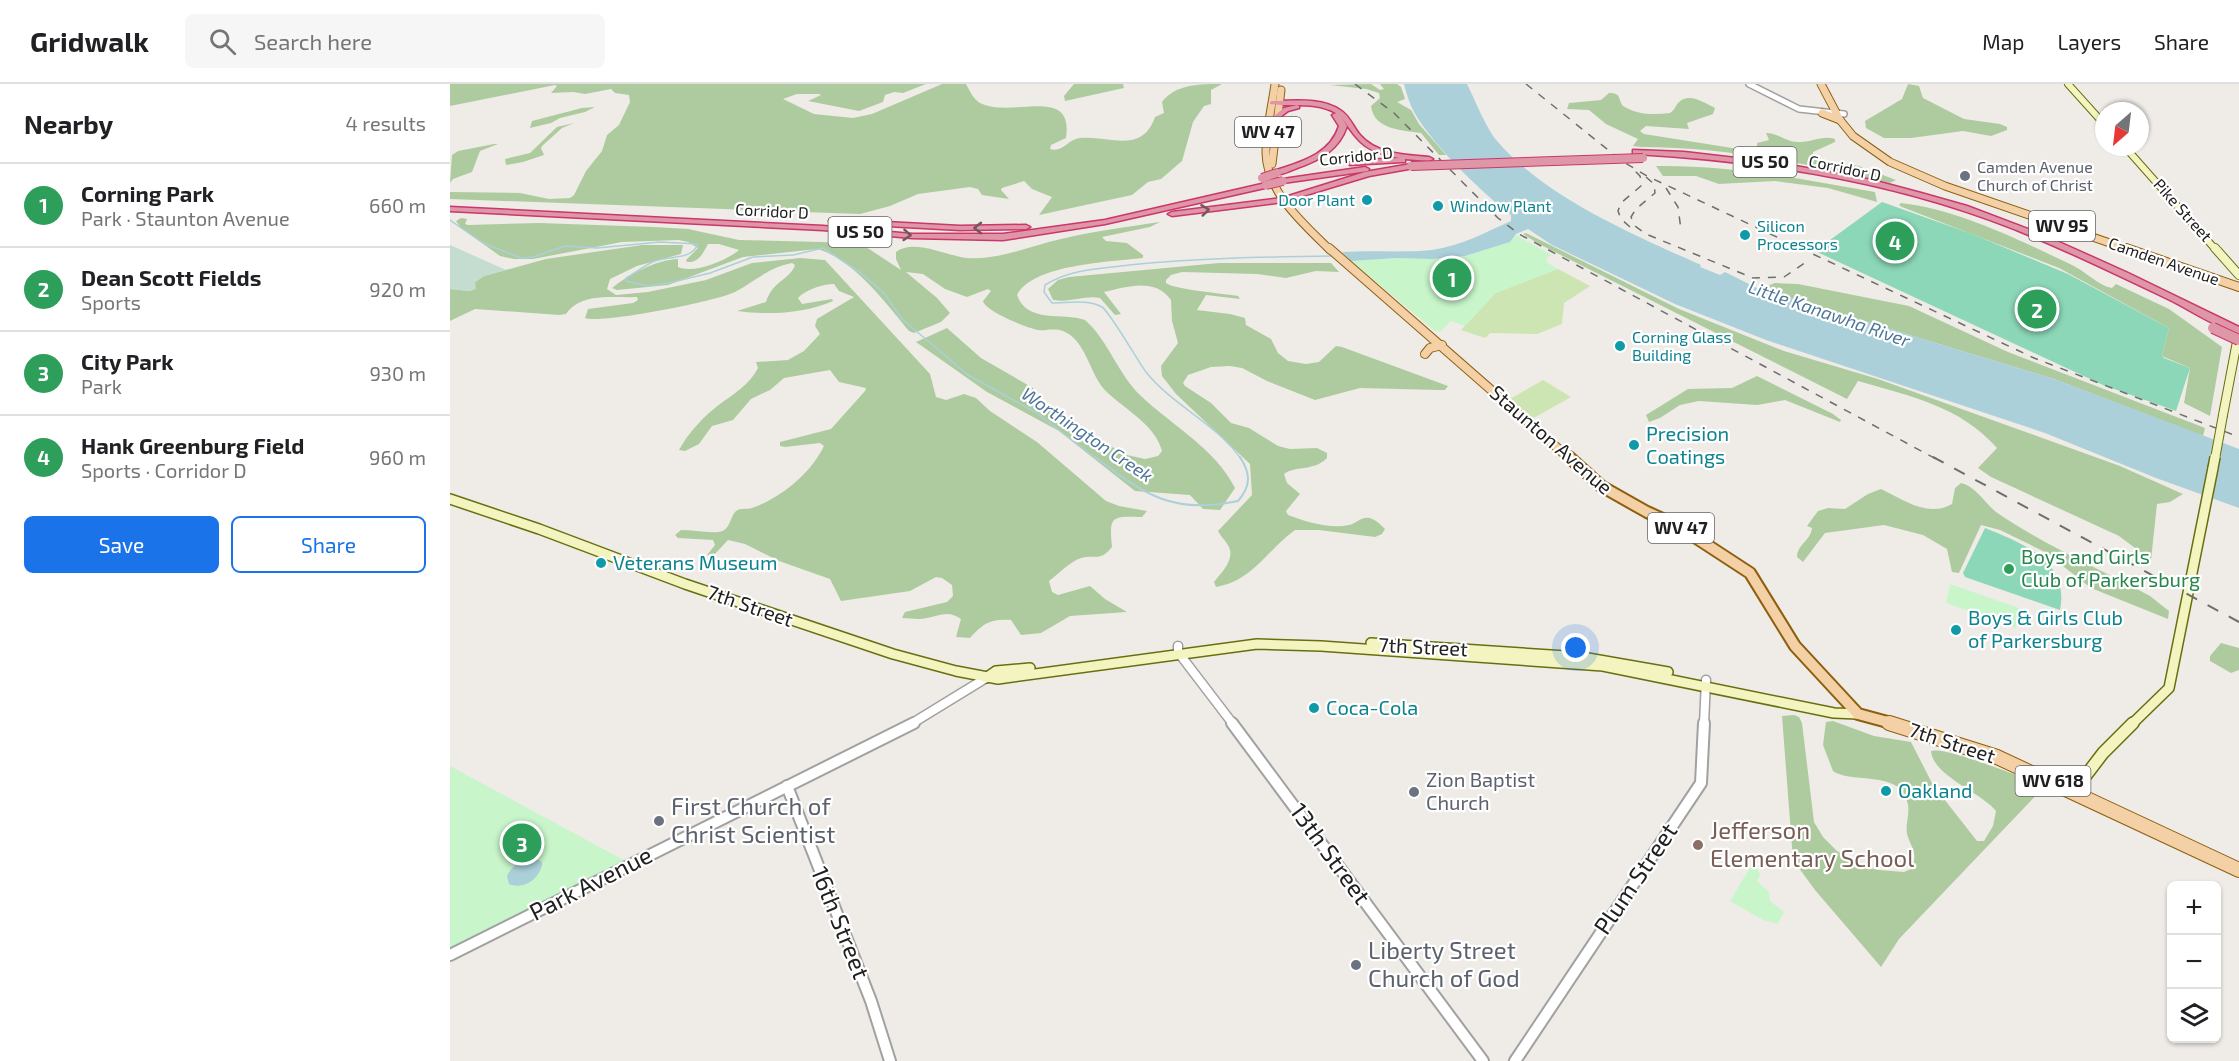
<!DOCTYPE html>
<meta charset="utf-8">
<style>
body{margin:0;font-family:"Exo 2",sans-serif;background:#f6f6f6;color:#202124}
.controls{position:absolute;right:18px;bottom:18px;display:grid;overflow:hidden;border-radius:9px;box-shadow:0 2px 4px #0004}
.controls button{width:54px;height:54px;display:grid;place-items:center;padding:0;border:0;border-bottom:2px solid #e0e0e0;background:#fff;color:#202124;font:30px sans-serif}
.compass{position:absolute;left:1645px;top:18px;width:54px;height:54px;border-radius:50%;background:#fff;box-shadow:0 2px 4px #0004;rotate:208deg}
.you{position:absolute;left:1126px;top:564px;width:21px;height:21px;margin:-15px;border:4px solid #fff;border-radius:50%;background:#1a73e8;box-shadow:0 0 0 9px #1a73e833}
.badge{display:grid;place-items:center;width:39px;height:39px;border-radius:50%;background:#1a73e8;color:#fff;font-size:20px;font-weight:700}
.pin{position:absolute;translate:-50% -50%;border:3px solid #fff;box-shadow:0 2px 6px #0006}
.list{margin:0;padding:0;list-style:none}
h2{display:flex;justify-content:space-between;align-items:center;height:78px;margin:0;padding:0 24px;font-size:26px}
h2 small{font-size:20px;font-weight:400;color:#757577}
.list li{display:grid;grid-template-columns:39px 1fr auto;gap:18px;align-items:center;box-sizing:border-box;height:84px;padding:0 24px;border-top:2px solid #e0e0e0}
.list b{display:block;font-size:22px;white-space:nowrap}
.list p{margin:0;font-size:20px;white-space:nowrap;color:#757577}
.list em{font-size:20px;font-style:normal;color:#757577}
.actions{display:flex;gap:12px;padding:18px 24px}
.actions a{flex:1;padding:14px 0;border:2px solid #1a73e8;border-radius:9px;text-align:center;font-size:21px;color:#1a73e8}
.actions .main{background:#1a73e8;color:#fff}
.icon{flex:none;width:33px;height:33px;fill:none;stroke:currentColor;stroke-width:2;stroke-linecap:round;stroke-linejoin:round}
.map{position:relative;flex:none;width:1789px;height:977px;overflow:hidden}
header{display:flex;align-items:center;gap:36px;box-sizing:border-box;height:84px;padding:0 30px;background:#fff;border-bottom:2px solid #e0e0e0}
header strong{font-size:28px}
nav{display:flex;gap:33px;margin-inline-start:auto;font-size:21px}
.search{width:420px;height:54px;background:#f6f6f6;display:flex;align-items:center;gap:15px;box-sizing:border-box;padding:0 21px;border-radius:9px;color:#757577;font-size:22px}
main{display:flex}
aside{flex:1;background:#fff}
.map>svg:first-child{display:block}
.grass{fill:#cde5b2}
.forest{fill:#aecb9f}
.wetland{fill:#c5dcd1}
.park{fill:#c8f5ca}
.pitch{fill:#8cd7b8}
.water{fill:#abd0d9}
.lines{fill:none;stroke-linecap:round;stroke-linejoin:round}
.stream-far1{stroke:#abd0d9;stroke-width:1.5}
.stream{stroke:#abd0d9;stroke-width:2}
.tertiary-far2-casing{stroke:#a1a1a1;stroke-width:8}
.tertiary-far1-casing{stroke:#a1a1a1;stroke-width:11}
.tertiary-casing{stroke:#a1a1a1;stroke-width:14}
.secondary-far3-casing{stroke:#686f0f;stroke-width:8}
.secondary-far2-casing{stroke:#686f0f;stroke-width:10}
.secondary-far1-casing{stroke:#686f0f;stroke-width:12}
.secondary-casing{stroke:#686f0f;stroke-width:14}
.primary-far3-casing{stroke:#8e5f0d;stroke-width:9}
.primary-far2-casing{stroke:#8e5f0d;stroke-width:10}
.primary-far1-casing{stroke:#8e5f0d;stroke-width:14}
.primary-casing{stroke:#8e5f0d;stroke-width:16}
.motorway-casing{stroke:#cc366e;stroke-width:3}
.tertiary-far2{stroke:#fff;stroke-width:5}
.tertiary-far1{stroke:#fff;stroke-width:8}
.tertiary{stroke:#fff;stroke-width:10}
.secondary-far3{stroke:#f3f4c0;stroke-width:6}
.secondary-far2{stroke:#f3f4c0;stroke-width:8}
.secondary-far1{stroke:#f3f4c0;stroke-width:9}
.secondary{stroke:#f3f4c0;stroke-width:11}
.primary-far3{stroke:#f4d0a7;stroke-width:7}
.primary-far2{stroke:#f4d0a7;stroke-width:8}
.primary-far1{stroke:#f4d0a7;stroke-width:10}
.primary{stroke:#f4d0a7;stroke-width:14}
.motorway{fill:#df96a6;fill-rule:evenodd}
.rail-far1{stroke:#6e6e6e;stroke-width:1.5;stroke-dasharray:8 8;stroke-linecap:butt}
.rail{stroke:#6e6e6e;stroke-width:2;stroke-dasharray:12 12;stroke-linecap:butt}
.secondary-bridge-far1-casing{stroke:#686f0f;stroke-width:10;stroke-linecap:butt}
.secondary-bridge-casing{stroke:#686f0f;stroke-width:12;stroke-linecap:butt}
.motorway-bridge-far1-casing{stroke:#cc366e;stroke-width:10;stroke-linecap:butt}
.motorway-bridge-casing{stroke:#cc366e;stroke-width:12;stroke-linecap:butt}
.secondary-bridge-far1{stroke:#f3f4c0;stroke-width:8}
.secondary-bridge{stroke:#f3f4c0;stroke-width:9}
.motorway-bridge-far1{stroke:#df96a6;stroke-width:8}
.motorway-bridge{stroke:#df96a6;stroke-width:10}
.oneway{stroke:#76555c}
.worship-dot{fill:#6b7280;stroke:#fff;stroke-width:2}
.culture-dot{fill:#0f9aa8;stroke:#fff;stroke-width:2}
.leisure-dot{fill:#2e9e5b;stroke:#fff;stroke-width:2}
.education-dot{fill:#8d6e63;stroke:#fff;stroke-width:2}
.labels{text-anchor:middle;stroke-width:4.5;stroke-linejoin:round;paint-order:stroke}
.far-street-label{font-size:16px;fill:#202020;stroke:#fff}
.far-worship-label{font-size:16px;fill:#5b616d;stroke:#fff;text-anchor:start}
.far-culture-label{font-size:16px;fill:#0d838f;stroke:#fff;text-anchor:start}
.shield{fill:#fff;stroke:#636363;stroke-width:1.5}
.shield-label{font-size:18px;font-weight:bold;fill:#202020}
.far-water-label{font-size:18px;font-style:italic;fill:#4d7698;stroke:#fff}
.culture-label{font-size:20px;fill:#0d838f;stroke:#fff;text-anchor:start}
.street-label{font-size:20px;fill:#202020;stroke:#fff}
.leisure-label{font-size:20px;fill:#27864d;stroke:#fff;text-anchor:start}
.worship-label{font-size:20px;fill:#5b616d;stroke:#fff;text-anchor:start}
.near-worship-label{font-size:24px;fill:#5b616d;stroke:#fff;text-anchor:start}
.near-education-label{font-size:24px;fill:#785e54;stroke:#fff;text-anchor:start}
.near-street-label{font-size:24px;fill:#202020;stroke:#fff}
</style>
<header>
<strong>Gridwalk</strong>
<div class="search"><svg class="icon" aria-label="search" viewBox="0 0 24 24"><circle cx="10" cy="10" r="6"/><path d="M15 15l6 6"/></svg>Search here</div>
<nav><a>Map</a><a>Layers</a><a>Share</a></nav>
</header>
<main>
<aside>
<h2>Nearby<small>4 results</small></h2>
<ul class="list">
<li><span class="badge" style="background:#2e9e5b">1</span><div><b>Corning Park</b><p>Park · Staunton Avenue</p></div><em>660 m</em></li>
<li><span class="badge" style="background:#2e9e5b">2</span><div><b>Dean Scott Fields</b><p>Sports</p></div><em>920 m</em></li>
<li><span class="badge" style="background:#2e9e5b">3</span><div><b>City Park</b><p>Park</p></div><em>930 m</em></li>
<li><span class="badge" style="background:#2e9e5b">4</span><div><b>Hank Greenburg Field</b><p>Sports · Corridor D</p></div><em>960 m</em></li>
</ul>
<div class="actions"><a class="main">Save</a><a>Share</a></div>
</aside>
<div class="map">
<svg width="1789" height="977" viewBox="0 0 1789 977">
<rect width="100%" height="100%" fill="#efece7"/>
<g class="grass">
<path d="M1108,185L1140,202L1114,219L1112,240L1087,250L1040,249L1035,254L1011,246L1045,209Z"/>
<path d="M1093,296L1121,313L1082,335L1060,315Z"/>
</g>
<g class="forest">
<path d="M0,0H476L453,9L444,8L435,11L433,18L409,27L358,17L371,11L369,10H347L333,15L364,30L403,34L422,30L492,0H516C520,7 523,15 530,19C562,35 624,0 616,54L601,61L600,65C613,69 618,55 630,54C659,51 692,71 705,33L714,29L712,18C726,0 749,0 772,0L761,6V20L754,22L743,38L732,77L711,95L698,98L682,111L589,131L602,113L582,105L574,97L552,104L551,106L559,115L532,111L528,105L520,103L468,110L440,122L410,130L0,115V108L70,109L99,115L120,114L124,111L136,87L152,67L157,51L169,41L180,18L179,11L165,9L161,5L135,10L123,8L101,9L107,2L105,1L0,22Z"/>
<path d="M624,0H673L674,4L615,17L614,12Z"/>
<path d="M921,0L930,6L934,5L930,0H947L951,3L955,15L947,18L961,26L969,40L996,71H989L971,49C952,46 924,46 921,22L930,14L929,9L916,5L880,1Z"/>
<path d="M1458,0L1469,2L1473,14L1514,35L1550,40L1557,43V46L1541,52L1513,47L1461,54H1434L1416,44L1415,37L1452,15Z"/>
<path d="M1159,9C1172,9 1167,14 1173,22C1187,31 1204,31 1220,29C1225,26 1225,22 1229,18C1239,8 1255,19 1265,24L1263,30L1237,39L1239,45L1196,42L1190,47L1194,50L1301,67L1307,65V59L1319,56L1316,49C1328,49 1336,58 1348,58C1361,59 1372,51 1385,55V58L1363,68V72L1376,77L1409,82L1446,96L1440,99C1359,80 1274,63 1191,63L1183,62L1188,55L1156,40L1139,26L1117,25L1119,19L1151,16Z"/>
<path d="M145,23L135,28L110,34L101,39L80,44L82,37L132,24Z"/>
<path d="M124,39L112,44L92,62L91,64L94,71L73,78L56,81L55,75L80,69L107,43Z"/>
<path d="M44,60H48L30,67L22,88L3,95L0,99L2,71L8,67Z"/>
<path d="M1206,82C1280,81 1352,95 1425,108L1427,118L1378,104L1325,97L1269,100L1246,92H1213Z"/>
<path d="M1451,119C1510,126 1569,156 1622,181C1635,187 1649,202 1662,204L1666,200L1719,225L1772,263L1760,332L1734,319L1740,284L1714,273L1712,271L1719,244L1609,184L1452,123L1449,121Z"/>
<path d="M11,134L17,135L15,140L18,141L89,139L204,143L238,145L289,156L410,159L451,186L446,175V168C464,154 497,172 517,174C550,176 580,162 611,155C643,147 677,143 710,138L700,143L652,153L656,157L677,159L693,171V174C661,178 583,180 567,211C577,240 613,228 635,236C658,256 668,290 690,311C722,342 764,363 785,404L770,426L753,425L740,411L685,407L609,347L537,308L466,258L497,244L531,274L583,304L600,326L615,338L677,371L695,375L708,372L712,367C705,339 671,324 653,304C640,288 635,257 615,248C606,243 597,247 588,246C577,244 535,227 533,217L541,207L538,205L517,213L495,205L473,190L456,188L487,214L500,229L491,238L464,249L459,247C437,220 402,174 367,165L293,173L218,201L167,206L162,204C179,190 206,176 228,175V183C244,190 276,177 289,166L269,160H258C253,169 249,179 237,178L236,176L248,164L238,158L229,156L172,158L83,175H64L50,172L11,144L6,137Z"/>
<path d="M1076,149L1229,225L1334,267L1428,295L1670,382L1733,410L1720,418L1707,420L1701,476L1669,452L1541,393L1528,384L1547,364C1510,322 1460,312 1408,297L1397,315L1089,160L1073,150Z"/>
<path d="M192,161H233L231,170L187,182L160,195L157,205L166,211L198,208L256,196L302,179L350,174L375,176L480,290L486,313L496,316L514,310L526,314L540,327L587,358L656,417L669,422L697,427L692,433C661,432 659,432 662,463C650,478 646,470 631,474C621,477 608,490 599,497L602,508L608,511L640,502L655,515L677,528L620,532L591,549L571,551L561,536C540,535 534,539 520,554L506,553L511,535C499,526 490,531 477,534C469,536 460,534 452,534L455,528L497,518L503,512L502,501L492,494L486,493L460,507L391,517L380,495L329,477L295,460L278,456L263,472L257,471L265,461L263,456L228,454L225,451L231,446C243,446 256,449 268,448C280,447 279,436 285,428C290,423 296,426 302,424C331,414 361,389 374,362L370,359L335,363L330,362V358L381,345L415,307L416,304L389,298L380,286L334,294L320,306L301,315L283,336L262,342L249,360L235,367L229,366C238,349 254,332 270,320C285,309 299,301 308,284L306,278L338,276L354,267L370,250L365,242L367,235L404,213L389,207L384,200C373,200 355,206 348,214L352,220L382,215L383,217C354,230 317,231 287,227L316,218C323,196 340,196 345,181L342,179C320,183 305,197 285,208C267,217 152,240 135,234L138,225L183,219L188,216L187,213C163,214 131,208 116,230L109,231L25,225L0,237V205L20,207L25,198L34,192L96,175Z"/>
<path d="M769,179H881L889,188L866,187L836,194L807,190L732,188L721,191L716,196V199C722,205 775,210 788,212L790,215L756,211L747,226L780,230L795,234L796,241L821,255L828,269L838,277L856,280L869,278L886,262L892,263L998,302L995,306H988L910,304L865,316L817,297L792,284L780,282L761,283L738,291L733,299L735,302L761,319L781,339L799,344L828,362L840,365L867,364L877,369V374C863,388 846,381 834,390L837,399L850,410L836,427L838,431C856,438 880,445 899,441C906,440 911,432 920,434C926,436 931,441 935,445L932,450L925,453L869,446H845C817,466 803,497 766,503L764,498C771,489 785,476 779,463C776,457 771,453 768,447L802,411L800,380L726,310L712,292L711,282L728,259L722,237L721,216C705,193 676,203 654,208L671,230L665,231L650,214C634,211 622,219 603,216L598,205L608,196L619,193Z"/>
<path d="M1325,199L1348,200L1459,222L1558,268L1755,344L1753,352L1604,295L1309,205Z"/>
<path d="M1307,292L1383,330L1391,336L1390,338L1335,316L1307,321L1249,317L1230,321L1210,334L1199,338L1196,331L1238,305L1282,304Z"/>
<path d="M1511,399C1525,402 1535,419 1546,428C1594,461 1649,485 1700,512L1719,527L1718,535L1641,504L1595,468L1550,446L1531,441L1509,489L1502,488L1497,465L1473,451L1434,441L1375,449L1353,478L1347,473C1347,461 1361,456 1362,444L1357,442L1368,427L1378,424L1395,425L1418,410L1431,405C1454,416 1478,434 1502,420L1505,404Z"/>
<path d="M1771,559L1789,564V586L1781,589L1760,577V572Z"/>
<path d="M1344,631L1349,633L1352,639L1364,738L1373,753L1387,767L1411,782L1429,786L1454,788L1461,785C1469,769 1461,764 1457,750C1455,739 1461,728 1457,717C1449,686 1402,700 1383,687L1373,661L1376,638L1383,637L1424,652L1461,658L1483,701L1527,757H1534L1543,742L1546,727C1531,708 1483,692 1481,667C1496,662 1575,695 1595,702L1449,855L1431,883L1365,806L1343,776L1332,632Z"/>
</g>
<path class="wetland" d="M0,161L56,186L34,192L25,198L26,205L20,207L0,205Z"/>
<g class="park">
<path d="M1066,151L1101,171L1097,174L1096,178L1108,185L1046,209L1015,242L1001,237L990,248L985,247L901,177L947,174L982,175L1015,172L1060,158Z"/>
<path d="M1500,500L1569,524L1566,544L1496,519Z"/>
<path d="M0,682L181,780L0,871Z"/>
<path d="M1301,782L1308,786L1310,791L1307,797L1319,808L1320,817L1334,828L1328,840L1313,836L1280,817Z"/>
</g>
<g class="pitch">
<path d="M1432,118L1522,150L1618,190L1719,244L1712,271L1714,274L1740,284L1726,327L1653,301L1365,167Z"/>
<path d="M1535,444C1572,459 1620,477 1610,526L1515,493L1513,489Z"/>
</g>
<g class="water">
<path d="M954,0H1017C1025,16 1036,44 1047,57C1095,113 1184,151 1251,181L1250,183L1270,191L1275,188L1309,205L1604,295L1789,365V424L1706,394L1595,349L1316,256L1225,220L1102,161L1078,145L1066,150L1060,158L1015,172L982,175L947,174L901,177L892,168C922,166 952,169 982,166C1011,162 1036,148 1061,137V131C1032,109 976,55 961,22C958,15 956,7 954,0Z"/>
<path d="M85,774L92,778V781C89,795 74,806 59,800L57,792C62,781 73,774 85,774Z"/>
</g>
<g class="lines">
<g class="stream-far1">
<path d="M0,136L33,159L71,174L83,173L115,162L147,164L210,158L248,160C242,176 219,172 205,177C195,181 185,189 176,194V197L198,202L219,199L260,189L303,173L343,171L373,164L411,189L434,209L452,235L518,291L585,328L647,375"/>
<path d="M791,375C766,339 723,322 696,288C687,276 660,228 652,223C638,215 618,219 602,219L594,208L595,201C621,185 649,185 679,181C747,174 815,173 884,172"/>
</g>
<path class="stream" d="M645,373C695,411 723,431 788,417C801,402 801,390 790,373"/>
<defs>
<path id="tertiary-far2" d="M1299,0L1349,25L1394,30"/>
<g id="tertiary-far1">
<path d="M728,562V568L783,640"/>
<path d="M461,640L536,594"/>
<path d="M1254,640L1256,596"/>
</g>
<g id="tertiary">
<path d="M782,639L1033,977"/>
<path d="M337,702L421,917L440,977"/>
<path d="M0,871L464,639"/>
<path d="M1065,977L1251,699L1254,639"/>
</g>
<g id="secondary-far3">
<path d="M1618,0L1654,40"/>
<path d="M1675,63L1766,166"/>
</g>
<g id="secondary-far2">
<path d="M1765,164L1789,191"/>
<path d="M1773,331L1789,247"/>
</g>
<g id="secondary-far1">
<path d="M0,415L89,445L235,500L443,570L506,587L548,595L807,560L871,562L1153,582L1384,629L1408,630"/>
<path d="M921,559L1132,573L1218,588"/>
<path d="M536,594L546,587L580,584"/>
<path d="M1682,640L1719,604L1763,384"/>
</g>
<path id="secondary" d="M1624,707L1653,669L1683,639"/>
<g id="primary-far3">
<path d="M825,0C822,22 816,46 816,69C817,109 853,139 880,166"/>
<path d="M1371,0L1390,36L1403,52L1440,78L1495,102L1680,166"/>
<path d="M1372,29L1390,36"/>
<path d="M822,80L831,6"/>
</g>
<g id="primary-far2">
<path d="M879,164L1120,375"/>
<path d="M1676,164L1789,203"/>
<path d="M975,270L980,264L992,261"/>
</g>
<path id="primary-far1" d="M1119,373L1151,402L1197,428L1228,442L1300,489L1345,562L1408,630L1445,640"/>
<path id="primary" d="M1439,639L1547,673L1789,786"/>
<g id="motorway">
<path d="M822,17C844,17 871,13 890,26C900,32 903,43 910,51C926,70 956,71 979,73L983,75L979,77L955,75V78H952L900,81L899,79L903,77L949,74C915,67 911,61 892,34L897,42C889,66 870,76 847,84C840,87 832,91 824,91V87C850,78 880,71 889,42L882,31L886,29C865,17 842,23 820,20V18Z"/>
<path d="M847,21L849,22V24L838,27L830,33L824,32L834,24Z"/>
<path d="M1183,66L1234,68L1329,79L1422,96L1471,109L1517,122L1591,150L1678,189L1789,243V250C1765,243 1742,227 1720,216C1676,195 1633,174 1588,155C1460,100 1324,78 1186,70H1183Z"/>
<path d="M961,80H964V84L919,92L833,118L722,132L718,130L722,128L832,114L915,88Z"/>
<path d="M915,83L919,85L918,87L833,99L829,97L833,95Z"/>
<path d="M816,99L820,101L819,103L655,140L553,156L462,154L373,146L0,127V123L373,142L462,150H553L655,136Z"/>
<path d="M380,135L510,142L576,141L580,143L576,145L510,146L383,139L379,137Z"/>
</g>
</defs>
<use href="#tertiary-far2" class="tertiary-far2-casing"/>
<use href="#tertiary-far1" class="tertiary-far1-casing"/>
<use href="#tertiary" class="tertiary-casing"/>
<use href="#secondary-far3" class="secondary-far3-casing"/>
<use href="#secondary-far2" class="secondary-far2-casing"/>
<use href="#secondary-far1" class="secondary-far1-casing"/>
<use href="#secondary" class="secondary-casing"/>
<use href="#primary-far3" class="primary-far3-casing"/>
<use href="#primary-far2" class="primary-far2-casing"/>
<use href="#primary-far1" class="primary-far1-casing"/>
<use href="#primary" class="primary-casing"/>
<use href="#motorway" class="motorway-casing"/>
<use href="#tertiary-far2" class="tertiary-far2"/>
<use href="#tertiary-far1" class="tertiary-far1"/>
<use href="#tertiary" class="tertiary"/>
<use href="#secondary-far3" class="secondary-far3"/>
<use href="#secondary-far2" class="secondary-far2"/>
<use href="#secondary-far1" class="secondary-far1"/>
<use href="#secondary" class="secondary"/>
<use href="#primary-far3" class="primary-far3"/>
<use href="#primary-far2" class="primary-far2"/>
<use href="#primary-far1" class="primary-far1"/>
<use href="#primary" class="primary"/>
<use href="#motorway" class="motorway"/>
<g class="rail-far1">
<path d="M905,0L944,29L1048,134L1069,150L1486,375"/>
<path d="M1076,0L1172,77L1197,92L1584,274L1789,353"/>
<path d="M1196,93L1204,100L1205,109L1186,125L1181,133L1185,142L1196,150L1303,194L1334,193L1359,176"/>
<path d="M1216,104L1228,123L1231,146"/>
<path d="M1180,143L1171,135L1168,127L1171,119L1192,101L1190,92L1185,87"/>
</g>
<path class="rail" d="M1483,373L1789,538"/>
<defs>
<path id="secondary-bridge-far1" d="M1765,375L1773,331"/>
<path id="secondary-bridge" d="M1763,384L1765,373"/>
<g id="motorway-bridge-far1">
<path d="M961,82L1193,74"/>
<path d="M812,94L827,89"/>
<path d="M816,101L833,97"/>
</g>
<path id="motorway-bridge" d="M1763,244L1789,256"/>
</defs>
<use href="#secondary-bridge-far1" class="secondary-bridge-far1-casing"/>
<use href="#secondary-bridge" class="secondary-bridge-casing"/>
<use href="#motorway-bridge-far1" class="motorway-bridge-far1-casing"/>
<use href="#motorway-bridge" class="motorway-bridge-casing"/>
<use href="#secondary-bridge-far1" class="secondary-bridge-far1"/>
<use href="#secondary-bridge" class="secondary-bridge"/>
<use href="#motorway-bridge-far1" class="motorway-bridge-far1"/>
<use href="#motorway-bridge" class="motorway-bridge"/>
</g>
<defs><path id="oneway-chevron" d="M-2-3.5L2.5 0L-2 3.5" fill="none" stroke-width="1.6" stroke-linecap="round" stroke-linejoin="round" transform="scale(1.5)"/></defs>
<g class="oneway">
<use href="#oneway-chevron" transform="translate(755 126) rotate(-7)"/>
<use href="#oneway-chevron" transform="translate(528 144) rotate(-180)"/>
<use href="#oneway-chevron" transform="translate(457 151) rotate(4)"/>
</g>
<g class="worship-dot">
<circle cx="1515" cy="92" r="6"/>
<circle cx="964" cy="708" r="6"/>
<circle cx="209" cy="737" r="6"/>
<circle cx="906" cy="881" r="6"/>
</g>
<g class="culture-dot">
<circle cx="917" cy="116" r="6"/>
<circle cx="988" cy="122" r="6"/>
<circle cx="1295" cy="151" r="6"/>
<circle cx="1170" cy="262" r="6"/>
<circle cx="1184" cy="361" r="6"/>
<circle cx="151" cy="479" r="6"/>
<circle cx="1506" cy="546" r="6"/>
<circle cx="864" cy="624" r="6"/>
<circle cx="1436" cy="707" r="6"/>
</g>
<circle class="leisure-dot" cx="1559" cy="485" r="6"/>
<circle class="education-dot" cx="1248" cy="761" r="6"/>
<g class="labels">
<g class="far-street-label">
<text transform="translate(906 72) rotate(-6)" y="6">Corridor D</text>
<text transform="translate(1395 84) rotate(12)" y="6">Corridor D</text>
<text transform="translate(1733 126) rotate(48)" y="6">Pike Street</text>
<text transform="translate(322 127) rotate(3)" y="6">Corridor D</text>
<text transform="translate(1714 177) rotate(19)" y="6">Camden Avenue</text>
</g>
<g class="far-worship-label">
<text x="1527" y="89">Camden Avenue<tspan x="1527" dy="18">Church of Christ</tspan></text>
</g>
<g class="far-culture-label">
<text x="905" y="122" text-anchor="end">Door Plant</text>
<text x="1000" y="128">Window Plant</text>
<text x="1307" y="148">Silicon<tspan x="1307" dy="18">Processors</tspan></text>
<text x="1182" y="259">Corning Glass<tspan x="1182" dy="18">Building</tspan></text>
</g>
<g class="shield">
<rect x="785" y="33" width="66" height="30" rx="4.5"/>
<rect x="1283.5" y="63" width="63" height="30" rx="4.5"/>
<rect x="1579" y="127" width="66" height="30" rx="4.5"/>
<rect x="378.5" y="133" width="63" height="30" rx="4.5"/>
<rect x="1198" y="429" width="66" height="30" rx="4.5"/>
<rect x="1565.5" y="682" width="75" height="30" rx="4.5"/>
</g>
<g class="shield-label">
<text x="818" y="54">WV 47</text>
<text x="1315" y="84">US 50</text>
<text x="1612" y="148">WV 95</text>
<text x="410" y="154">US 50</text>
<text x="1231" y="450">WV 47</text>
<text x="1603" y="703">WV 618</text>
</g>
<g class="far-water-label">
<text transform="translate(1379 230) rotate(19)" y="6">Little Kanawha River</text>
<text transform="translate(637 351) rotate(34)" y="6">Worthington Creek</text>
</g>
<g class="culture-label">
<text x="1196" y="357">Precision<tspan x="1196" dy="23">Coatings</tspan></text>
<text x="163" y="486">Veterans Museum</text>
<text x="1518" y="541">Boys &amp; Girls Club<tspan x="1518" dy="23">of Parkersburg</tspan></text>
<text x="876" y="631">Coca-Cola</text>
<text x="1448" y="714">Oakland</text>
</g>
<g class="street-label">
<text transform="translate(1101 356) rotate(41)" y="7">Staunton Avenue</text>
<text transform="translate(300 522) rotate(19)" y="7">7th Street</text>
<text transform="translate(973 563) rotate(3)" y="7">7th Street</text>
<text transform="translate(1502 659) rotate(18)" y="7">7th Street</text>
</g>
<g class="leisure-label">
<text x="1571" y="480">Boys and Girls<tspan x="1571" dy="23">Club of Parkersburg</tspan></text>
</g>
<g class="worship-label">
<text x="976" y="703">Zion Baptist<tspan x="976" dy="23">Church</tspan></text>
</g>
<g class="near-worship-label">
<text x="221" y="731">First Church of<tspan x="221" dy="28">Christ Scientist</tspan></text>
<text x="918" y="875">Liberty Street<tspan x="918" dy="28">Church of God</tspan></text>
</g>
<g class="near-education-label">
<text x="1260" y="755">Jefferson<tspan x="1260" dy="28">Elementary School</tspan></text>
</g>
<g class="near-street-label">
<text transform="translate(880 770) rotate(54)" y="8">13th Street</text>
<text transform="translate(1186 795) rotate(-56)" y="8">Plum Street</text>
<text transform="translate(141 800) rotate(-27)" y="8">Park Avenue</text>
<text transform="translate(390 839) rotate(68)" y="8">16th Street</text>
</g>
</g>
</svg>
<div class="controls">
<button>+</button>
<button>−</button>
<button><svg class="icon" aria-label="layers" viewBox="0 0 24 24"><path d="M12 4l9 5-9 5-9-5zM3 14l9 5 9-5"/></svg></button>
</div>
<svg class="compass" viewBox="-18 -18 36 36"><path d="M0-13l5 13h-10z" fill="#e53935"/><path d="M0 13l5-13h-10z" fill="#757577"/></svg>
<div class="you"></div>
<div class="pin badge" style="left:1002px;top:194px;background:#2e9e5b">1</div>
<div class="pin badge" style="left:1587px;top:225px;background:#2e9e5b">2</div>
<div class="pin badge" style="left:72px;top:759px;background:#2e9e5b">3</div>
<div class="pin badge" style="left:1445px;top:157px;background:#2e9e5b">4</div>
</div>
</main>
